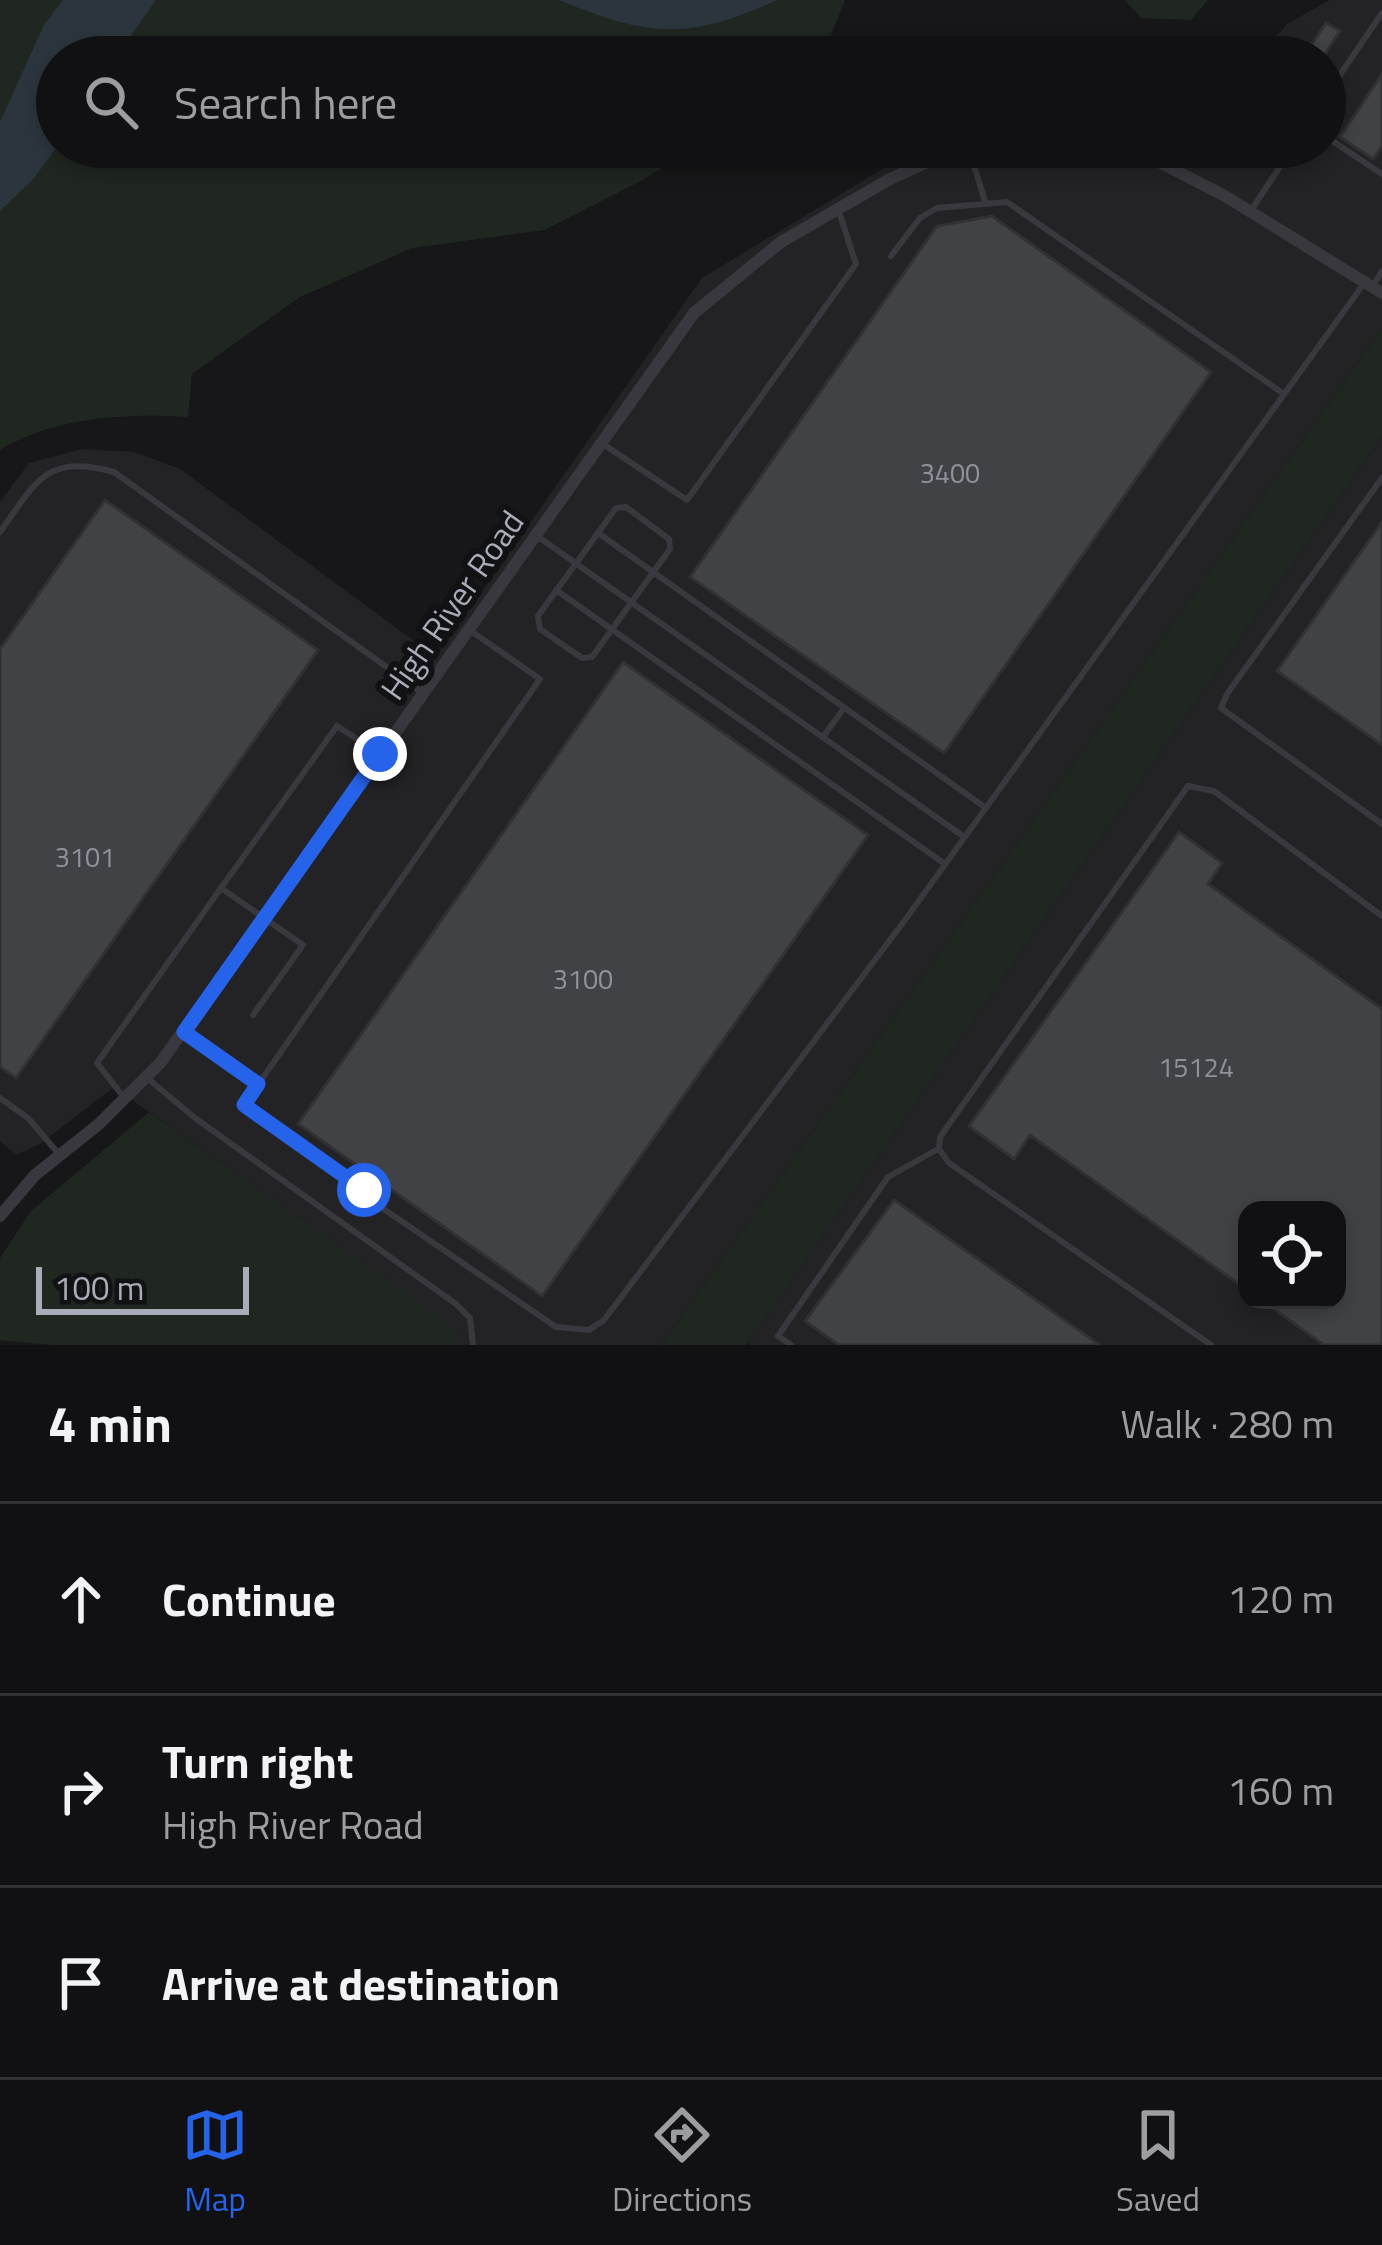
<!DOCTYPE html>
<meta charset="utf-8">
<style>
body{margin:0;font-family:"Titillium Web",sans-serif;background:#1a1a1c;color:#f1f3f6}
.controls{position:absolute;right:36px;bottom:36px;display:grid;overflow:hidden;border-radius:24px;box-shadow:0 6px 18px #0003}
.controls button{width:108px;height:108px;display:grid;place-items:center;padding:0;border:0;border-bottom:3px solid #303133;background:#111113;color:#f1f3f6;font:60px sans-serif}
.scale{position:absolute;left:36px;bottom:30px;width:213px;box-sizing:border-box;padding-left:12px;border:6px solid #a9adb9;border-top:0;font-size:33px;line-height:42px;white-space:nowrap;color:#a9adb9;-webkit-text-stroke:9px #121214;paint-order:stroke}
.stop{position:absolute;width:36px;height:36px;margin:-27px;border:9px solid #2563eb;border-radius:50%;background:#fff}
.stop.end{background:#2563eb;border-color:#fff;box-shadow:0 3px 12px #0008}
.list{margin:0;padding:0;list-style:none}
h2{display:flex;justify-content:space-between;align-items:center;height:156px;margin:0;padding:0 48px;font-size:51px}
h2 small{font-size:39px;font-weight:400;color:#9c9da0}
.list li{display:grid;grid-template-columns:78px 1fr auto;gap:36px;align-items:center;box-sizing:border-box;height:192px;padding:0 48px;border-top:3px solid #303133}
.list b{display:block;font-size:45px;white-space:nowrap}
.list p{margin:0;font-size:39px;white-space:nowrap;color:#9c9da0}
.list em{font-size:39px;font-style:normal;color:#9c9da0}
.icon{flex:none;width:66px;height:66px;fill:none;stroke:currentColor;stroke-width:2;stroke-linecap:round;stroke-linejoin:round}
.map{position:relative;flex:none;width:1382px;height:1345px;overflow:hidden}
.search{position:absolute;background:#111113;box-shadow:0 6px 18px #0003;left:36px;right:36px;top:36px;height:132px;display:flex;align-items:center;gap:30px;box-sizing:border-box;padding:0 42px;border-radius:66px;color:#9c9da0;font-size:45px}
.sheet{height:732px;background:#111113}
nav{display:flex;justify-content:space-around;align-items:center;box-sizing:border-box;height:168px;border-top:3px solid #303133;background:#111113;font-size:33px;color:#9c9da0}
nav a{display:grid;justify-items:center;gap:6px}
nav .on{color:#2563eb}
.map>svg:first-child{display:block}
.built{fill:#232326;fill-rule:evenodd}
.green{fill:#1f2720}
.water{fill:#2c353d}
.building{fill:#414246;stroke:#313135;stroke-width:3}
.lines{fill:none;stroke-linecap:round;stroke-linejoin:round}
.lane{stroke:#38383e;stroke-width:6}
.street{stroke:#38383e;stroke-width:12}
.route{stroke:#2563eb;stroke-width:15}
.labels{text-anchor:middle;stroke-width:12;stroke-linejoin:round;paint-order:stroke}
.number-label{font-size:27px;fill:#8f929c}
.street-label{font-size:33px;fill:#a9adb9;stroke:#121214}
</style>
<div class="map">
<svg width="1382" height="1345" viewBox="0 0 1382 1345">
<rect width="100%" height="100%" fill="#171719"/>
<g class="built">
<path d="M1330,0H1382V329L662,1345H455L456,1330L114,1087L40,1144L16,1155L0,1141V502L29,463L82,449L134,452L180,469L436,657L702,278L904,156L930,147H1325V57H1258L1287,24Z"/>
<path d="M1382,436V1345H751L748,1342ZM1247,1210H1337V1300H1247Z"/>
</g>
<g class="green">
<path d="M0,0H845L822,57H57V147H694L643,180L544,230L412,248L300,297L192,374L188,417C125,413 54,417 0,450Z"/>
<path d="M1125,0H1208L1191,20L1141,18Z"/>
<path d="M1382,329V436L746,1345H662Z"/>
<path d="M149,1112L457,1330L455,1345H52L0,1340V1258L31,1211Z"/>
</g>
<g class="water">
<path d="M63,0H156L116,57H57V147L33,179L0,211V122L44,25Z"/>
<path d="M559,0H777C688,41 648,37 559,0Z"/>
</g>
<g class="building">
<path d="M1326,23L1340,31L1323,57H1318L1308,50Z"/>
<path d="M1382,74V146L1373,159L1340,137Z"/>
<path d="M992,216L1211,372L944,753L690,577L937,226Z"/>
<path d="M105,500L318,650L16,1078L0,1067V649Z"/>
<path d="M1382,522V745L1277,671Z"/>
<path d="M623,662L868,835L542,1296L298,1124Z"/>
<path d="M1179,832L1222,863L1208,884L1382,1009V1345H1324L1261,1300H1337V1210H1247V1290L1030,1135L1014,1159L969,1126Z"/>
<path d="M894,1200L1100,1345H839L805,1321Z"/>
</g>
<g class="lines">
<g class="lane">
<path d="M1325,97L1382,13"/>
<path d="M1325,136L1382,174"/>
<path d="M968,147L986,204"/>
<path d="M1252,209L1293,147"/>
<path d="M891,256L920,218L937,208L1007,202L1284,394"/>
<path d="M1374,284L1382,271"/>
<path d="M600,442L687,500L856,264L839,212"/>
<path d="M1382,478L1227,694L1221,708L1382,824"/>
<path d="M626,507L669,539L670,549L592,657L582,658L540,629L538,616L616,508Z"/>
<path d="M0,532C36,482 46,453 114,472L423,693"/>
<path d="M598,533L986,808"/>
<path d="M537,536L963,836"/>
<path d="M556,590L945,864"/>
<path d="M471,631L540,679L244,1105L364,1190L375,1203L556,1327L589,1330L604,1320L905,920L1365,282"/>
<path d="M823,737L844,708"/>
<path d="M253,1015L303,945L221,888L337,726L380,754"/>
<path d="M183,1032L258,1084"/>
<path d="M146,1077L195,1118L456,1304L470,1318L473,1345"/>
<path d="M0,1098L28,1118L58,1153"/>
<path d="M125,1099L97,1063L221,888"/>
<path d="M791,1345L778,1336L888,1177L938,1149"/>
<path d="M1211,1345L949,1163L939,1149L940,1137L1188,786L1214,791L1382,916"/>
</g>
<g class="street">
<path d="M1130,147L1225,196L1382,293"/>
<path d="M0,1216L35,1175L99,1124L161,1062L694,313L781,242L890,179L960,147"/>
</g>
</g>
<g class="lines">
<path class="route" d="M364,1190L244,1105L258,1084L184,1032L380,754"/>
</g>
<g class="labels">
<g class="number-label">
<text x="950" y="483">3400</text>
<text x="85" y="867">3101</text>
<text x="583" y="989">3100</text>
<text x="1196" y="1077">15124</text>
</g>
<g class="street-label">
<text transform="translate(452 605) rotate(-55)" y="12">High River Road</text>
</g>
</g>
</svg>
<div class="controls">
<button><svg class="icon" aria-label="locate" viewBox="0 0 24 24"><circle cx="12" cy="12" r="6"/><path d="M12 2v4M12 18v4M2 12h4M18 12h4"/></svg></button>
</div>
<div class="scale">100 m</div>
<div class="stop" style="left:364px;top:1190px"></div>
<div class="stop end" style="left:380px;top:754px"></div>
<div class="search"><svg class="icon" aria-label="search" viewBox="0 0 24 24"><circle cx="10" cy="10" r="6"/><path d="M15 15l6 6"/></svg>Search here</div>
</div>
<section class="sheet">
<h2>4 min<small>Walk · 280 m</small></h2>
<ul class="list">
<li><svg class="icon" aria-label="ahead" viewBox="0 0 24 24"><path d="M12 20V5M6 11l6-6 6 6"/></svg><div><b>Continue</b></div><em>120 m</em></li>
<li><svg class="icon" aria-label="right" viewBox="0 0 24 24"><path d="M7 20v-9h11M14 6l5 5-5 5"/></svg><div><b>Turn right</b><p>High River Road</p></div><em>160 m</em></li>
<li><svg class="icon" aria-label="arrive" viewBox="0 0 24 24"><path d="M6 21V4h12l-3 4 3 4H6"/></svg><div><b>Arrive at destination</b></div></li>
</ul>
</section>
<nav>
<a class="on"><svg class="icon" aria-label="map" viewBox="0 0 24 24"><path d="M3 6l6-2 6 2 6-2v14l-6 2-6-2-6 2zM9 4v14M15 6v14"/></svg>Map</a>
<a><svg class="icon" aria-label="directions" viewBox="0 0 24 24"><path d="M12 3l9 9-9 9-9-9zM9 14v-3h6M13 9l2 2-2 2"/></svg>Directions</a>
<a><svg class="icon" aria-label="saved" viewBox="0 0 24 24"><path d="M7 4h10v16l-5-4-5 4z"/></svg>Saved</a>
</nav>
